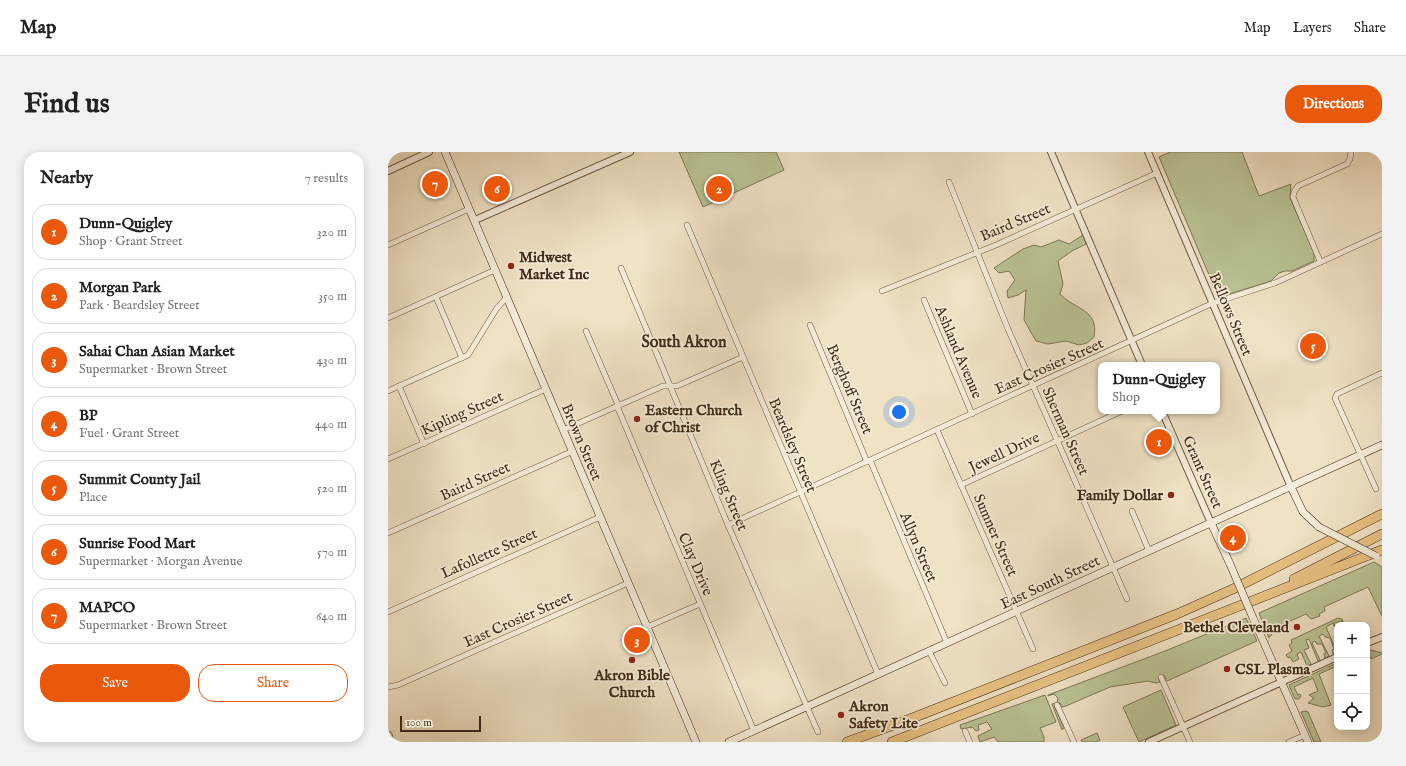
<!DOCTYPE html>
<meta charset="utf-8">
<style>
body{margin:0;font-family:"IM FELL English",serif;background:#f2f2f2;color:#222}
.controls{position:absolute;right:12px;bottom:12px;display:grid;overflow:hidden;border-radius:8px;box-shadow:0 2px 10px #0003}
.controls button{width:36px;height:36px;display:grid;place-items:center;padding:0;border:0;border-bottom:1px solid #e0e0e0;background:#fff;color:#222;font:20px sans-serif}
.scale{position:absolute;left:12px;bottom:10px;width:81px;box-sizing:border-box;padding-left:4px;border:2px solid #422b17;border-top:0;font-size:11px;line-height:14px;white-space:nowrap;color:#422b17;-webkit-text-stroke:3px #f5ecd9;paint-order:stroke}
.you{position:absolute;left:511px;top:260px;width:14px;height:14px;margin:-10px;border:3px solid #fff;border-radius:50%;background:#1a73e8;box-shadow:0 0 0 6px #1a73e833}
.badge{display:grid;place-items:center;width:26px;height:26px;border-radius:50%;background:#ea580c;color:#fff;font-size:13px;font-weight:700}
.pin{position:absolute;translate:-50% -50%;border:2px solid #fff;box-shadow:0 1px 4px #0006}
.popup{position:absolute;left:710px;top:210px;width:122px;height:52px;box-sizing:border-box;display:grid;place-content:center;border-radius:8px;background:#fff;filter:drop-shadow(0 1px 3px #0005);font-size:13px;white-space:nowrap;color:#767676}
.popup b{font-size:15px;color:#222}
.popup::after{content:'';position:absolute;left:50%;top:100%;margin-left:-8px;border:8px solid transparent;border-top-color:#fff}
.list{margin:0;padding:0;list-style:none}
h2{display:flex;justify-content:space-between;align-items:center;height:52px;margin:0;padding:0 16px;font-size:17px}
h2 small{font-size:13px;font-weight:400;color:#767676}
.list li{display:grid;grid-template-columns:26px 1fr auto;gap:12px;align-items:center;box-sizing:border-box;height:56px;margin:0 8px 8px;padding:0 8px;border:1px solid #e0e0e0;border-radius:16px}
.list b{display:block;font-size:15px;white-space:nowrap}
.list p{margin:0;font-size:13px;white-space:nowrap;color:#767676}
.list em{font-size:13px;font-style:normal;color:#767676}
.actions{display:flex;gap:8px;padding:12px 16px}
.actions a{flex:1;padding:9px 0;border:1px solid #ea580c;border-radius:16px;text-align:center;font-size:14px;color:#ea580c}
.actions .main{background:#ea580c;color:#fff}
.icon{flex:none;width:22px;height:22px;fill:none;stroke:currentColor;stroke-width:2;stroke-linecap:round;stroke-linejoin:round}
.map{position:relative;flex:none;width:994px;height:590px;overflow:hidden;border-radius:16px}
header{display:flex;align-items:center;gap:24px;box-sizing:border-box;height:56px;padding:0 20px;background:#fff;border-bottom:1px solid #e0e0e0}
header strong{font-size:19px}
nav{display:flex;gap:22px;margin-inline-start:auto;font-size:14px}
.intro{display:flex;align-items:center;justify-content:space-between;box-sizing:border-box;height:96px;padding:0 24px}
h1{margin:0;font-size:28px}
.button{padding:10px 18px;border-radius:16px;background:#ea580c;color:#fff;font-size:14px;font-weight:700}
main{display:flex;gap:24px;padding:0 24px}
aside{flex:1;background:#fff;border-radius:16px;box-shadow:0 2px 10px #0003}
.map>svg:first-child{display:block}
.green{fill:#bac395;stroke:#7e7756}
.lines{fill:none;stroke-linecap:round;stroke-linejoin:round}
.minor-casing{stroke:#6e5942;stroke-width:6}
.tertiary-casing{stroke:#6e5942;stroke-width:8}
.secondary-casing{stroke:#422b17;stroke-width:8}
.motorway-casing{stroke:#422b17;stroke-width:10}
.minor{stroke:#f5ecd9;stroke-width:5}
.tertiary{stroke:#f5ecd9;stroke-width:6}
.secondary{stroke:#f5ecd9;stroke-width:7}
.motorway{stroke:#e8c182;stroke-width:9}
.secondary-bridge-casing{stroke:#422b17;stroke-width:8;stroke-linecap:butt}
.secondary-bridge{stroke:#f5ecd9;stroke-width:7}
.poi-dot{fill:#8f2418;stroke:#f5ecd9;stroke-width:1.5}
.labels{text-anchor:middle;stroke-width:3.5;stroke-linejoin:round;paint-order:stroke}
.street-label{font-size:15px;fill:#422b17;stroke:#f5ecd9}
.poi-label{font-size:15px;font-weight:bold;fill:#422b17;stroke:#f5ecd9;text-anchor:start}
.neighbourhood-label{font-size:16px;font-weight:bold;fill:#422b17;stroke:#f5ecd9}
</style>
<header>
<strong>Map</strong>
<nav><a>Map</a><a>Layers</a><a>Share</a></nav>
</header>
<div class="intro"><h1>Find us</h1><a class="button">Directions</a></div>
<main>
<aside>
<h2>Nearby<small>7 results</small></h2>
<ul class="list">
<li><span class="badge">1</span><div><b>Dunn-Quigley</b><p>Shop · Grant Street</p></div><em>320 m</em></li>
<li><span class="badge">2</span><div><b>Morgan Park</b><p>Park · Beardsley Street</p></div><em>350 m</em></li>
<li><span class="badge">3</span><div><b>Sahai Chan Asian Market</b><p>Supermarket · Brown Street</p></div><em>430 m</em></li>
<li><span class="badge">4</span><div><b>BP</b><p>Fuel · Grant Street</p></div><em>440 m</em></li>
<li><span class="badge">5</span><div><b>Summit County Jail</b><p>Place</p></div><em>520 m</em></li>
<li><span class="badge">6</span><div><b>Sunrise Food Mart</b><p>Supermarket · Morgan Avenue</p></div><em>570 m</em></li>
<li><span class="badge">7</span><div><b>MAPCO</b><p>Supermarket · Brown Street</p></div><em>640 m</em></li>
</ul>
<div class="actions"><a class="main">Save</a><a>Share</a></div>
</aside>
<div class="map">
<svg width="994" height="590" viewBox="0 0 994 590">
<rect width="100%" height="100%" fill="#f0e2c5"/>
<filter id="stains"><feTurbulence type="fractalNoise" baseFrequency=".005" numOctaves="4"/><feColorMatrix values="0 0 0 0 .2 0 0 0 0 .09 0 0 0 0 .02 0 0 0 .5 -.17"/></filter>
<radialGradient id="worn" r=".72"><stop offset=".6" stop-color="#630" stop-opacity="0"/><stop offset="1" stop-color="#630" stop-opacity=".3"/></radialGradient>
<g class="green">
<path d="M291,0H388L396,18L315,55Z"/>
<path d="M782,0H854L871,44L903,32L902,46L926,101V109L904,119H897L891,121L883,129L832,145L830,144L771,5Z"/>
<path d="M695,83L698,92L684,99L670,109L675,132L672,142C687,158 711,157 706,185L699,191L691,193L678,189L660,192L648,189L636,168L638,138L630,143L620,146L619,139L627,128L621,119L611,121L606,116L635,97L646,93L653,95L671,88L681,92Z"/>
<path d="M986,410L994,415V464L980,435L936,455L937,459L931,462L932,464L923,467L918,462L889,475L881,486L871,461Z"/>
<path d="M858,466L869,489L779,529L776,523L770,525L772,530L768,531L760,529L722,535L678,554L674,555L672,551L666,553L676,576L674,578L664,552L669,551L670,546L666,542L660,544V543L777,499Z"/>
<path d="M950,466L954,467L956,473L954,469L946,471L949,483L945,471L938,475L949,500L945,502L944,498L946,497L942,486L937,485L935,482L931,484L941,504L937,506L936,502L938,501L934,492H929L927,489L924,491L932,508L930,509L921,487L918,488L921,496L916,498L923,512L919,514L913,500L909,502L911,507L905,510L902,505L900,506L898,503L904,499L901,493L904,491L903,488Z"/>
<path d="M979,497L994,501V502L983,507Z"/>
<path d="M949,511V514L931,522L943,553L935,555L920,551L926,546L921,543L930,539L925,526L906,535L910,543L912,542L913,544L911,547H907L901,533Z"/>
<path d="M773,538L788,573L751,590L735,555Z"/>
<path d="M657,543L668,570L652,576L656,585V590H610L606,585L592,590L590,584L604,577L599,570L590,573L591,578L588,579L584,575L573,577L572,573Z"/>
<path d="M918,559L920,560L933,590H926L913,560Z"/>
<path d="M709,581L712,588L708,590H694L693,588Z"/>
</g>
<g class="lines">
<defs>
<g id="minor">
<path d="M561,30L620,177L739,447"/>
<path d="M299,73L490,522"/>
<path d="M0,93L81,57"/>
<path d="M932,109L905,45L906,40L910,34L959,12L962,7L963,0"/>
<path d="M233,116L340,373L430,580"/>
<path d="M494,139L608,93L769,21"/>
<path d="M48,145L74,206"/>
<path d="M536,148L584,262"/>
<path d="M0,166L107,118"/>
<path d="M422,173L479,310"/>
<path d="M198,179L230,253"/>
<path d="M11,234L36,292"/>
<path d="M0,239L80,203L109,156L119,145"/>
<path d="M229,254L366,579"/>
<path d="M175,278L275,234H289L355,205"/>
<path d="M549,278L645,497"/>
<path d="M0,307L158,237"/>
<path d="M482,308L559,491"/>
<path d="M573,333L734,259"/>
<path d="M988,337L947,246L949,242L994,221"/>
<path d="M744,359L761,399"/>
<path d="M340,373L825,151L887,131L994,82"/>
<path d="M0,381L185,299"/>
<path d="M0,460L212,365"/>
<path d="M259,475L312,452"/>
<path d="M541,499L557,531"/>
<path d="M773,525L802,590"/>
<path d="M0,535L10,533L240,431"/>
<path d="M669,553L686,590"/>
<path d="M577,579L582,590"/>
<path d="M901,590L917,583"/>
</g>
<g id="tertiary">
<path d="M663,0L754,213"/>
<path d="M760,0L903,335"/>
<path d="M0,19L41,0"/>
<path d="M87,68L242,0"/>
<path d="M774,259L823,371"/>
<path d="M979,491L994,485"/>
<path d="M761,590L949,505"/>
</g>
<g id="secondary">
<path d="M57,0L308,590"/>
<path d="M903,335L915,360L931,375"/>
<path d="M823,371L842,412"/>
<path d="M865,466L920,590"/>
<path d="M341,590L994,293"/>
</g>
<g id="motorway">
<path d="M906,427L994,382"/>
<path d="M0,584L1,590"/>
<path d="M459,590L522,567L789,462L845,437L994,362"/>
<path d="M504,590L994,398"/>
</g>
</defs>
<use href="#minor" class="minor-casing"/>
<use href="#tertiary" class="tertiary-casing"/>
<use href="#secondary" class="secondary-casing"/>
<use href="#motorway" class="motorway-casing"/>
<use href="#minor" class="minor"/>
<use href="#tertiary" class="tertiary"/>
<use href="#secondary" class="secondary"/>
<use href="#motorway" class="motorway"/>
<defs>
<g id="secondary-bridge">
<path d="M931,375L988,404"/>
<path d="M842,412L865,466"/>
</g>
</defs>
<use href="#secondary-bridge" class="secondary-bridge-casing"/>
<use href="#secondary-bridge" class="secondary-bridge"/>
</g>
<g class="poi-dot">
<circle cx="123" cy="114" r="4"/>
<circle cx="249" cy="267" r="4"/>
<circle cx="783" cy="343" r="4"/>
<circle cx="909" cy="475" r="4"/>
<circle cx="244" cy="508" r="4"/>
<circle cx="839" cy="517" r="4"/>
<circle cx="453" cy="563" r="4"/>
</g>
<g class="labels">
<g class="street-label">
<text transform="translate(627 70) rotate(-23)" y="5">Baird Street</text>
<text transform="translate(843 162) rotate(67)" y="5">Bellows Street</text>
<text transform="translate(571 200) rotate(67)" y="5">Ashland Avenue</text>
<text transform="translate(661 214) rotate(-24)" y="5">East Crosier Street</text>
<text transform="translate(462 237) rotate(67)" y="5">Berghoff Street</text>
<text transform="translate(74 261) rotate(-24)" y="5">Kipling Street</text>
<text transform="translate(678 279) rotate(66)" y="5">Sherman Street</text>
<text transform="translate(194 290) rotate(67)" y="5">Brown Street</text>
<text transform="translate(405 293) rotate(67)" y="5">Beardsley Street</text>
<text transform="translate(616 300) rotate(-25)" y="5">Jewell Drive</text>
<text transform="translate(815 320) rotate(66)" y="5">Grant Street</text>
<text transform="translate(87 329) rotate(-24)" y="5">Baird Street</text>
<text transform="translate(341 343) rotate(67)" y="5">Kling Street</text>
<text transform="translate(608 383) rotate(66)" y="5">Sumner Street</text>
<text transform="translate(531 395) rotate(67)" y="5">Allyn Street</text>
<text transform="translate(101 401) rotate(-24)" y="5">Lafollette Street</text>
<text transform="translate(308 412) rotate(67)" y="5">Clay Drive</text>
<text transform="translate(662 430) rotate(-25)" y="5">East South Street</text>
<text transform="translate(130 467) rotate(-24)" y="5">East Crosier Street</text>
</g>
<g class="poi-label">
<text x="131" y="110">Midwest<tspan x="131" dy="17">Market Inc</tspan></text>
<text x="257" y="263">Eastern Church<tspan x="257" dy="17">of Christ</tspan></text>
<text x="775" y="348" text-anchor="end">Family Dollar</text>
<text x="901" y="480" text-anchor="end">Bethel Cleveland</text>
<text x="847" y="522">CSL Plasma</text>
<text x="244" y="528" text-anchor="middle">Akron Bible<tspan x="244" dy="17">Church</tspan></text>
<text x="461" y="559">Akron<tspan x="461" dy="17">Safety Lite</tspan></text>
</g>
<g class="neighbourhood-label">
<text x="296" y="195">South Akron</text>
</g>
</g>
<rect width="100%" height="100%" filter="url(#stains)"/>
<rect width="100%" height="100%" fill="url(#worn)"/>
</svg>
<div class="controls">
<button>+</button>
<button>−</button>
<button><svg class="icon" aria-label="locate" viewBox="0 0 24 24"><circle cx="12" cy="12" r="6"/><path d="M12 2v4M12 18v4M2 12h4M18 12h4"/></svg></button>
</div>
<div class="scale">100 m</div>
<div class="you"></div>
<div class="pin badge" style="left:771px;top:290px">1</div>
<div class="popup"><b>Dunn-Quigley</b>Shop</div>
<div class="pin badge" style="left:331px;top:37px">2</div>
<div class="pin badge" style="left:249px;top:488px">3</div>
<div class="pin badge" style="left:845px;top:386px">4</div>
<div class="pin badge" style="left:925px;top:194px">5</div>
<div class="pin badge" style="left:109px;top:37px">6</div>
<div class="pin badge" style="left:47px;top:32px">7</div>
</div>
</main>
